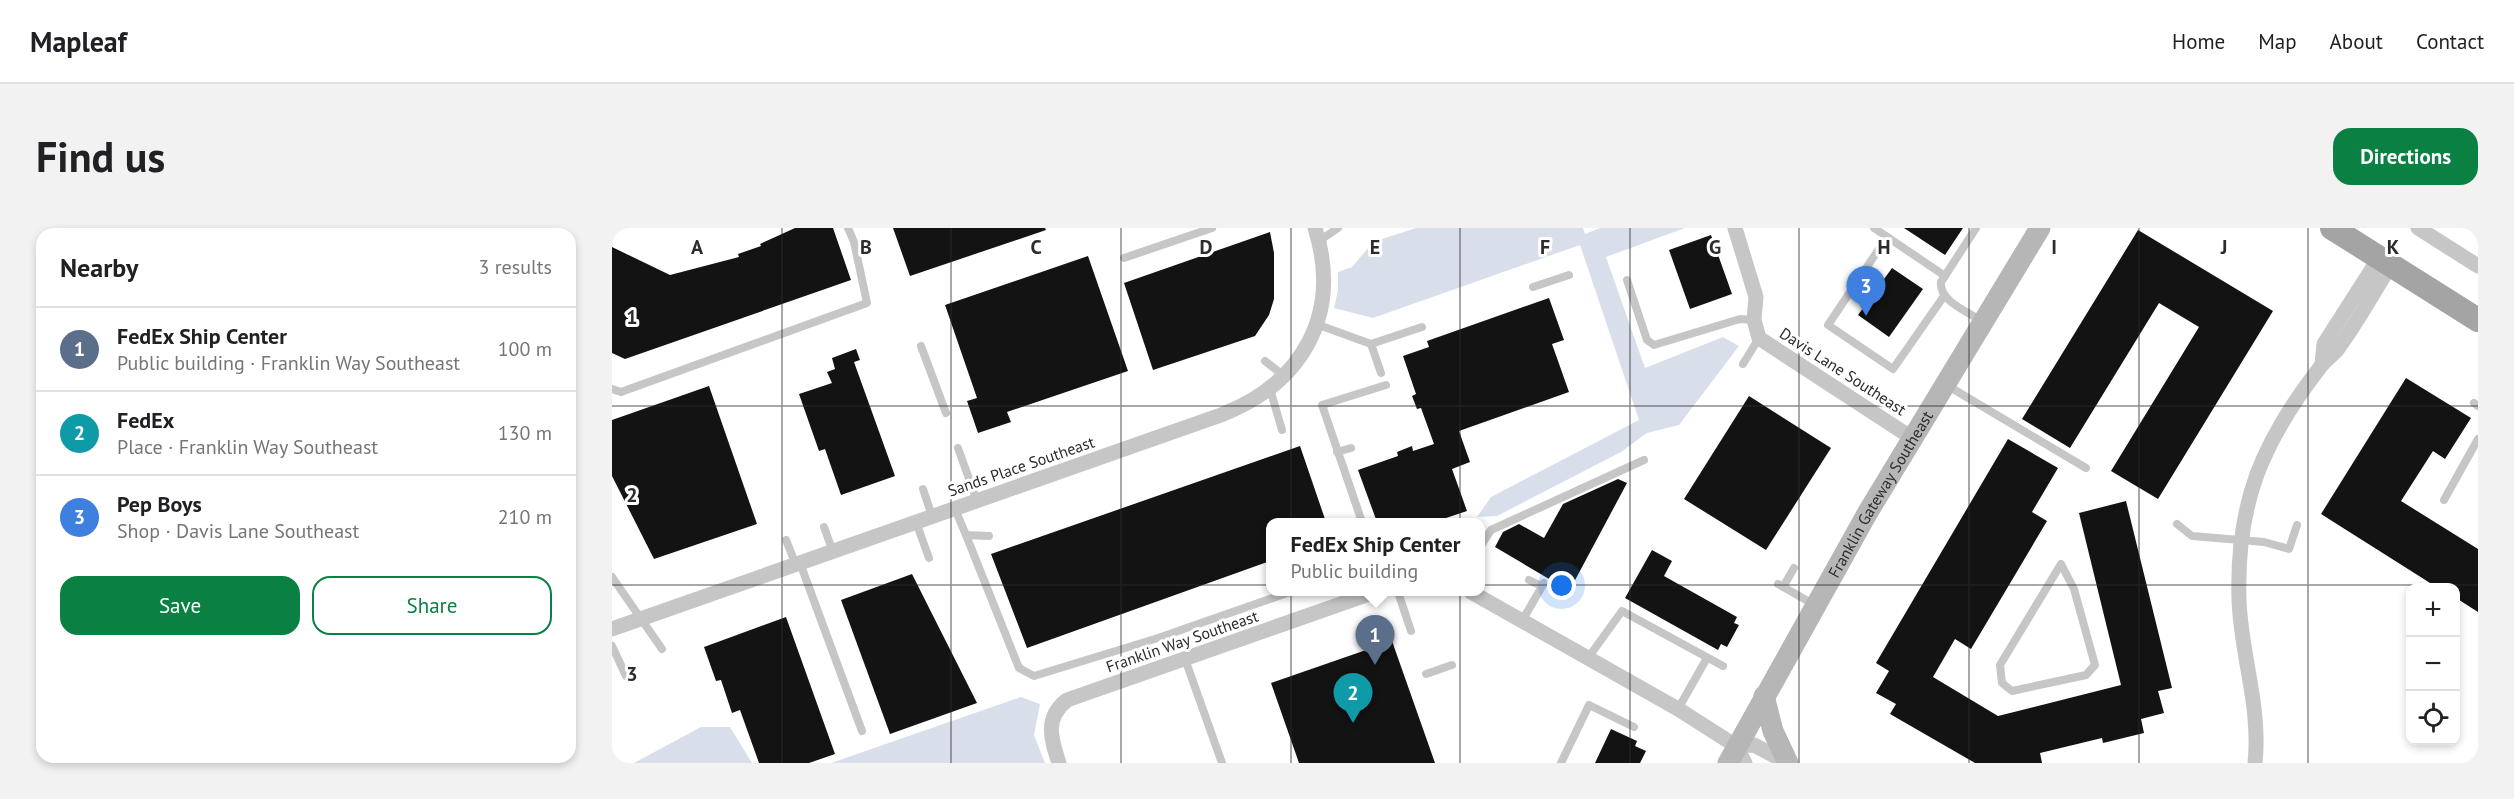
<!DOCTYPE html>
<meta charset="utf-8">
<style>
body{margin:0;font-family:"PT Sans",sans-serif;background:#f2f2f2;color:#202124}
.controls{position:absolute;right:18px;bottom:18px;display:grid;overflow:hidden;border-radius:12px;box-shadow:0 3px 9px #0003}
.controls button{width:54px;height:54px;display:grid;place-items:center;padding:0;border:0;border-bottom:2px solid #e0e0e0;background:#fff;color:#202124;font:30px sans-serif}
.you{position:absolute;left:950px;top:358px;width:21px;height:21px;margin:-15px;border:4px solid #fff;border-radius:50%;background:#1a73e8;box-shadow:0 0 0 9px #1a73e833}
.badge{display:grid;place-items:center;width:39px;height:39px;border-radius:50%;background:#0b8043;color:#fff;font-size:20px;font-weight:700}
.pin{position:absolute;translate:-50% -50px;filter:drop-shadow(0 2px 3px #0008)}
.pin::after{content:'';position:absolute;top:32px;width:21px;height:18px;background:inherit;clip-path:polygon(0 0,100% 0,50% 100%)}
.popup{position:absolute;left:654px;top:290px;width:219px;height:78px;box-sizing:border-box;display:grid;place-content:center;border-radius:12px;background:#fff;filter:drop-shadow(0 2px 4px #0005);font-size:20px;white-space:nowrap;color:#757577}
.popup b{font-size:22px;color:#202124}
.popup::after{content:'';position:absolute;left:50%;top:100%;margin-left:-12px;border:12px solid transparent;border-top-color:#fff}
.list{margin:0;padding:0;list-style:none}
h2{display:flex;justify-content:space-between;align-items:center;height:78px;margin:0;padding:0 24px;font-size:26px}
h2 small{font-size:20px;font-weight:400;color:#757577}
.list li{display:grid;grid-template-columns:39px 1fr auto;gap:18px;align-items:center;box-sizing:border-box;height:84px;padding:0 24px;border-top:2px solid #e0e0e0}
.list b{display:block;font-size:22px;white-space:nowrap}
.list p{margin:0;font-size:20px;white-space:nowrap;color:#757577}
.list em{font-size:20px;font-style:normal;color:#757577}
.actions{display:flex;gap:12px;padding:18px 24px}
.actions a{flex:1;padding:14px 0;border:2px solid #0b8043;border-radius:18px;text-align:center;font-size:21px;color:#0b8043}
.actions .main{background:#0b8043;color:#fff}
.icon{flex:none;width:33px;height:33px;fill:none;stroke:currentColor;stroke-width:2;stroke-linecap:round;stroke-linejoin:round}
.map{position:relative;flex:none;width:1866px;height:535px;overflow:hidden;border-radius:18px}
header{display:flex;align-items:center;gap:36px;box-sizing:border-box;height:84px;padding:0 30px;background:#fff;border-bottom:2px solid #e0e0e0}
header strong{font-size:28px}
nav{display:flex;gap:33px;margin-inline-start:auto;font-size:21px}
.intro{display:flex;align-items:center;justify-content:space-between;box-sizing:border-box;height:144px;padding:0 36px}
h1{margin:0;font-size:42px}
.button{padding:15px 27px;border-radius:18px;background:#0b8043;color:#fff;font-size:21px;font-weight:700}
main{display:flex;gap:36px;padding:0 36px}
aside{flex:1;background:#fff;border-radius:18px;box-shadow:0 3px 9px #0003}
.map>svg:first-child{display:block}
.green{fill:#d9dfea}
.building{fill:#131313}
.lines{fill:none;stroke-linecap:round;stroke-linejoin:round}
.lane{stroke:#c6c6c6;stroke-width:8}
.street{stroke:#c6c6c6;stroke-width:15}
.secondary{stroke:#b6b6b6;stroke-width:21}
.primary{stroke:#a4a4a4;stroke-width:24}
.grid{fill:none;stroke:#2c2c2c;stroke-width:1.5;stroke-opacity:0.55}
.labels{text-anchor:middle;stroke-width:6;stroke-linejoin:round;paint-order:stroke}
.street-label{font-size:16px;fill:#2c2c2c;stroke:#fff}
.grid-label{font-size:20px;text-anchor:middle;font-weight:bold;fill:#2c2c2c;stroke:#fff;stroke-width:6;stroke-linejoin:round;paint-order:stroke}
</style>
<header>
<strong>Mapleaf</strong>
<nav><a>Home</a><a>Map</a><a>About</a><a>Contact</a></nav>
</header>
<div class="intro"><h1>Find us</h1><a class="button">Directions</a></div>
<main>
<aside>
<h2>Nearby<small>3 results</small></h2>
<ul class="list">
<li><span class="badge" style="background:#5c6f8a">1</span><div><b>FedEx Ship Center</b><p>Public building · Franklin Way Southeast</p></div><em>100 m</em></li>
<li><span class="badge" style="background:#0f9aa8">2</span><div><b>FedEx</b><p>Place · Franklin Way Southeast</p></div><em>130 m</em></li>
<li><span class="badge" style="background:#3f7fe0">3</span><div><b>Pep Boys</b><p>Shop · Davis Lane Southeast</p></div><em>210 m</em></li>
</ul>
<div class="actions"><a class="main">Save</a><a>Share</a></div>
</aside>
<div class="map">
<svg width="1866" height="535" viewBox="0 0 1866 535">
<rect width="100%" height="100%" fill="#fff"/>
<g class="green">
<path d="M804,0H971L973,6L988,0H1073L994,29L1033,140L1111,109L1127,118L1067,197L1035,205L1009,224L885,288L865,289L879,269L1027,192L968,17L761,90L722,80L726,62V44L740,39L761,14Z"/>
<path d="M409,469L428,476L422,507L433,535H219Z"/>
<path d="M89,499H118L140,535H22Z"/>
</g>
<g class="building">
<path d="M183,0H221L239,52L13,131L0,125V19L58,47L127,29L126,26L149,18L148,16Z"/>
<path d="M281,0H433L434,2L298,48Z"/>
<path d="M1292,0H1351L1333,27Z"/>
<path d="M1526,2L1661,83L1546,271L1499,243L1587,99L1547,75L1458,220L1410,191Z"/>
<path d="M658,4L662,25V71L657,87L643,108L541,142L512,55Z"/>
<path d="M1099,7L1120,66L1078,81L1057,22Z"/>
<path d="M476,28L516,143L395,184L399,194L366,205L355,173L365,170L333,77Z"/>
<path d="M1280,40L1311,61L1277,109L1246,87Z"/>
<path d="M937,70L952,112L940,116L957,164L847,203L858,234L840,241L855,283L822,294H765L746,242L786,228L785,224L800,218L801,223L822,216L809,180L805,181L800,168L804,166L791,128L817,119L815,113Z"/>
<path d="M244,121L248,132L242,134L283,248L229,267L213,221L207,223L187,166L220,155L215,144L223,141L220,130Z"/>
<path d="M1794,150L1859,190L1833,231L1821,223L1789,273L1866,321V384L1844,370V360H1826L1709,286Z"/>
<path d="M97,158L145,296L42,331L0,248V192Z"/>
<path d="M1137,168L1219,220L1154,322L1072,271Z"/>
<path d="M1396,211L1446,240L1420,284L1435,293L1359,421L1343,411L1321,449L1386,488L1509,457L1467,285L1514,273L1560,460L1546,463L1552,485L1529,491L1532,505L1491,515L1490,510L1428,525L1430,535H1363L1278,486L1284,476L1264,465L1277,443L1264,435Z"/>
<path d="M688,218L714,294H658V333L415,420L379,326Z"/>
<path d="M1006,251L1015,255L961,356L949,358L883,319L891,304L907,296L932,310L951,276Z"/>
<path d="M1040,322L1060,333L1052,348L1125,389L1122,395L1127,397L1115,419L1109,416L1106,422L1013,370Z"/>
<path d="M300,346L365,475L278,506L229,372Z"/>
<path d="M174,389L223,526L197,535H147L128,482L120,485L109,452L104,453L92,419Z"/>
<path d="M780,413L823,535H687L659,455Z"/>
<path d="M999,501L1025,513L1023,518L1034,523L1028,535H983Z"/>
</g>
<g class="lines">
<g class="lane">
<path d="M1262,0L1333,48"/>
<path d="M1364,0L1329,54C1327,73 1355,83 1369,93"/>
<path d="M1275,9L1216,97L1281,141L1332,68"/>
<path d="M707,13L726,0"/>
<path d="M512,30L600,0"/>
<path d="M1015,52L1035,112L1042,117L1128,91L1142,92"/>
<path d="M921,59L957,47"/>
<path d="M704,96L759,116L769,145"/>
<path d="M759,116L810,99"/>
<path d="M309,118L334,185"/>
<path d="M653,133L672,148"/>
<path d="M1131,136L1147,110"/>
<path d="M1336,158L1474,240"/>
<path d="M0,161L9,164L255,75L242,14L236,0"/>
<path d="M658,161L670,202"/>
<path d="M1862,175L1866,178"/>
<path d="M346,220L365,273"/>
<path d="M725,224L739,220"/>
<path d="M311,261L320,288"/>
<path d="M1832,272L1866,211"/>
<path d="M343,281L354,307L377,308"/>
<path d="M304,294L317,330"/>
<path d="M750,294L710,177L774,157"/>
<path d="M1565,296L1580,308L1652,314L1677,321L1685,297"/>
<path d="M212,299L221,324"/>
<path d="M354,307L407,440L422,448L546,410L678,364"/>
<path d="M174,312L184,337"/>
<path d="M868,319L879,302L1032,232"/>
<path d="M188,335L250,503"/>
<path d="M1449,336L1462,361L1483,437L1474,447L1400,463L1390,455L1388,437Z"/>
<path d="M0,349L50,421"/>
<path d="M917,352L929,358"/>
<path d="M1166,356L1201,376"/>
<path d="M1171,359L1182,340"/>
<path d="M786,364L799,403"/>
<path d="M910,393L932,355"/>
<path d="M0,418L14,448"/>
<path d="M976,430L1010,383L1111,438"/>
<path d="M573,431L610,535"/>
<path d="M814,446L840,437"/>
<path d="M1066,481L1095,430"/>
<path d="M949,535L977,477L1022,499"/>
</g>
<g class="street">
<path d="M1123,0L1144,69L1142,92L1147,110L1300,210"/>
<path d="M1806,0L1866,38"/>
<path d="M1710,136L1712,116L1767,30"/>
<path d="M859,364L1066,481L1124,518"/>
<path d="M0,401L609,187C691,155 730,86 703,0"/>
<path d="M1124,518L1142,517L1176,535"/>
<path d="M1124,518L1133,535"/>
<path d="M447,535C439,511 432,490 455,472L763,364"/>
<path d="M1643,535C1649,478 1629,428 1627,372C1624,275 1650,214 1709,138C1713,132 1720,128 1725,122C1745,95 1761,65 1779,37"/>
</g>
<g class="secondary">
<path d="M1152,468L1161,503L1176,535"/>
<path id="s1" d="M1116,535L1256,284L1428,0"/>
</g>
<path class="primary" d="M1720,0L1866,92"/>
</g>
<path class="grid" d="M170,0V535M339,0V535M509,0V535M679,0V535M848,0V535M1018,0V535M1187,0V535M1357,0V535M1527,0V535M1696,0V535M0,178H1866M0,357H1866"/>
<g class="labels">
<g class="street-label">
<text transform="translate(1231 143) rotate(33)" y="6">Davis Lane Southeast</text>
<text transform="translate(409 238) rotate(-19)" y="6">Sands Place Southeast</text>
<text dy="6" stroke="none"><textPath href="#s1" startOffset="309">Franklin Gateway Southeast</textPath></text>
<text transform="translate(570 413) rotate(-19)" y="6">Franklin Way Southeast</text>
</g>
</g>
<g class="grid-label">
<text x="85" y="26">A</text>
<text x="254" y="26">B</text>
<text x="424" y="26">C</text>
<text x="594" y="26">D</text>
<text x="763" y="26">E</text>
<text x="933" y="26">F</text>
<text x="1103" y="26">G</text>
<text x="1272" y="26">H</text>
<text x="1442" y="26">I</text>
<text x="1612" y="26">J</text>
<text x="1781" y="26">K</text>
<text x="20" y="96">1</text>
<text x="20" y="274">2</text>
<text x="20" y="453">3</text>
</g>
</svg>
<div class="controls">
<button>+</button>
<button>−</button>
<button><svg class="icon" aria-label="locate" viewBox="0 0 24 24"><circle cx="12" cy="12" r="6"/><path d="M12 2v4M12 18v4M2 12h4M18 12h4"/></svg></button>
</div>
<div class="you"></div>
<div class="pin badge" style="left:763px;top:437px;background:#5c6f8a">1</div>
<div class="popup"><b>FedEx Ship Center</b>Public building</div>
<div class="pin badge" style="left:741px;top:495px;background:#0f9aa8">2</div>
<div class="pin badge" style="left:1254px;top:88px;background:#3f7fe0">3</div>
</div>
</main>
